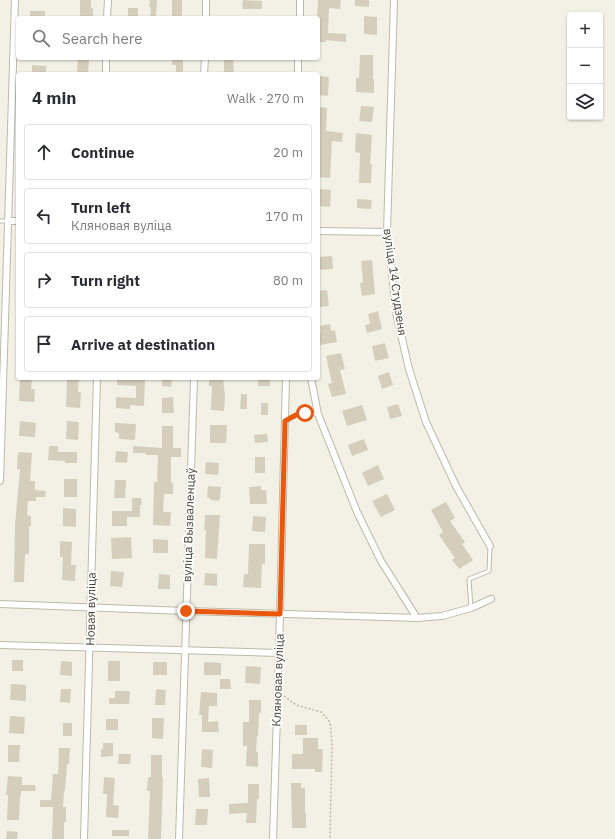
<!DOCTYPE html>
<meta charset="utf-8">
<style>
body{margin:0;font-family:"IBM Plex Sans",sans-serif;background:#f2f2f3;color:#2b2b33}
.controls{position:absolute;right:12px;top:12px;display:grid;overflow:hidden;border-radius:4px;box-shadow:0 1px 3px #0004}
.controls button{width:36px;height:36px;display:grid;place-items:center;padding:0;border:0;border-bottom:1px solid #e1e1e2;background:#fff;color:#2b2b33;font:20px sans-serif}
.stop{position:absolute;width:12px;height:12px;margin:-9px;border:3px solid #ea580c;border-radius:50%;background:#fff}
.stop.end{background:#ea580c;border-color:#fff;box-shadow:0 1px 4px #0008}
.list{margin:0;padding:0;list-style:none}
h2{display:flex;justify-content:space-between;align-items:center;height:52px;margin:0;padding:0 16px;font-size:17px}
h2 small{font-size:13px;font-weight:400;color:#7c7c81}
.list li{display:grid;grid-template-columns:26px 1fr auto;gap:12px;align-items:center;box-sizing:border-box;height:56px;margin:0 8px 8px;padding:0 8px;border:1px solid #e1e1e2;border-radius:4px}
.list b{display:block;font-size:15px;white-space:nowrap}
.list p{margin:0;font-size:13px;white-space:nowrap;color:#7c7c81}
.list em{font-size:13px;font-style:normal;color:#7c7c81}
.icon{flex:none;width:22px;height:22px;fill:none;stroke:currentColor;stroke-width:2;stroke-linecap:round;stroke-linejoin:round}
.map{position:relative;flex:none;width:615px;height:839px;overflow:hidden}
.search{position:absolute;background:#fff;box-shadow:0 1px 3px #0004;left:16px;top:16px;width:304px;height:44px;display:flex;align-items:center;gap:10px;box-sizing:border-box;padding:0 14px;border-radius:4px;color:#7c7c81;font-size:15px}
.panel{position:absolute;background:#fff;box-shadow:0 1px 3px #0004;left:16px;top:72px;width:304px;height:308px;border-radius:4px}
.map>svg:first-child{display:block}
.building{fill:#d5cebc}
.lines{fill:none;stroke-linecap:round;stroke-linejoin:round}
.lane-casing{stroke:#bebaa9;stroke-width:5}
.street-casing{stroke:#bebaa9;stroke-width:8}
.path{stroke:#c0b89a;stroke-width:1.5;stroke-dasharray:2 2;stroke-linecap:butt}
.lane{stroke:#fff;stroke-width:3}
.street{stroke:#fff;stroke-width:6}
.route{stroke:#ea580c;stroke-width:5}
.labels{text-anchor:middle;stroke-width:3.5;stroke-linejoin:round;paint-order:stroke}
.street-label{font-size:12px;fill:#464235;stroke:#fff}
</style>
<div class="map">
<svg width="615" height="839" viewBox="0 0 615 839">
<rect width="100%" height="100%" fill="#f3f1e6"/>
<g class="building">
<path d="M80,0H91V8H93V18H80Z"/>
<path d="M150,0H157L156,18H150L151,7H149Z"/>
<rect x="172" y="0" width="10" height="18"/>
<path d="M243,0L262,1V9H242Z"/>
<path d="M318,0H341L340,9L329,8L328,33L346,34V42L326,40V42H318V18H317Z"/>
<path d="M355,0H369V7L355,6Z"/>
<rect x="128" y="8" width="10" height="10"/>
<rect x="30" y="11" width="15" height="7"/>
<path d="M364,16L377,17V35L364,34Z"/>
<path d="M360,55H373V79H374V93L356,92V78H359Z"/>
<path d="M78,58H89L88,74H77Z"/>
<path d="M172,58H183V74H176V65H172Z"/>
<path d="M224,58H233L234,74H224Z"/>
<path d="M32,65L46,66V74H32Z"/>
<path d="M318,76L329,77L328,96L318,95Z"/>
<path d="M361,106L374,107L372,122L359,121Z"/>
<path d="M318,107L327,108L326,131L343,133L342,142L332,141L330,178L318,177Z"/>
<path d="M356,133L372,135L370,164H372L371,183H359L360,153L355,152Z"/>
<path d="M318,189L331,190L330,207L318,206Z"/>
<path d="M357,199L372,200L371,209L357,208Z"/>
<path d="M332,256L333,269L318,270V257Z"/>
<path d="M372,260L375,294L362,296L360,283L363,282L361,261Z"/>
<path d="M327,290L329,306L318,307V291Z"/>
<path d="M378,311L382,329L367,333L365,325L370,324L368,314Z"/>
<path d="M330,324L331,331L335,330L337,342L320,345L318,335V333L321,332L320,326Z"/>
<path d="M385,343L389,358L375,361L372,346Z"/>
<path d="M341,353L345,369L340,370L346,394L332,397L328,384L332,383L326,356Z"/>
<path d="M389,372L393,385L382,389L378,376Z"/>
<path d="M20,378H32L31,389H35L34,402L19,401Z"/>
<path d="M67,378H79L78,392H81L80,408L66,407Z"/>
<path d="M117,378H145L144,406L130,405V409L116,408V397L136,398V386L117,385Z"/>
<path d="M162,378H172L171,387L162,386Z"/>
<path d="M209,378H223L225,395L224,411L211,410L212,386H209Z"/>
<rect x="258" y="378" width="12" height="8"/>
<path d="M241,394H247V409H240Z"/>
<path d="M173,397L174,413H162V398Z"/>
<rect x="261" y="403" width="7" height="12"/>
<path d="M398,404L402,416L390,419L387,407Z"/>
<path d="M362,405L367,420L347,426L342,411Z"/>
<path d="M20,421L36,423L35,437L19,436Z"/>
<path d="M67,421L79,422L78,440L66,439Z"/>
<path d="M115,423L136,424L135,440L119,439V433L115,432Z"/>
<path d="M210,425H227L226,443H210Z"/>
<path d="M162,426H173V448H181V457H171V483H173V494H164L163,512H171L170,526L153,525L154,482H157L158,455H146V453H133V446L162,448Z"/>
<path d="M267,434L268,442L255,443L254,435Z"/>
<path d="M364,439L368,450L352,456L348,445Z"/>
<path d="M49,446H58V452H77V463H65V461L48,460Z"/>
<path d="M116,451L128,452L127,463L115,462Z"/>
<path d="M18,452L32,453L30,481H35V490L46,491L45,497H36V501H28L27,515L31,516V526H29V554H25L24,582H14L15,525L20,469H17Z"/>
<rect x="255" y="457" width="10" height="16"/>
<path d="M206,462L219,463L218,475L205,474Z"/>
<path d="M378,465L384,479L368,486L362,473Z"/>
<rect x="64" y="479" width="13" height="18"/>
<path d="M115,480H126L125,498H114Z"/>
<path d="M208,486L221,487L220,499H219V501L210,500V498H207Z"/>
<path d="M261,486V490H266L267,504H250L249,487Z"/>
<path d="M387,494L395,510L381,517L372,501Z"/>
<path d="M132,498H141L142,505H140V517H127V526H112V511H132Z"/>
<path d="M446,502L455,518L450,521L465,542L462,544L473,560L459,569L452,560L455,558L439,535L443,532L431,510Z"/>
<path d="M63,508L76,509V527L63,526Z"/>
<path d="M205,515H220L217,559L205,558L206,530H204Z"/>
<path d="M253,516L266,517L265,532L252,531Z"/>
<path d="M131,537L132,558L112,559L111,538Z"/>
<path d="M153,539L168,540V553H153Z"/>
<path d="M60,541L72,542L71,565H76L75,581L62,580L63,557H60Z"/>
<path d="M249,544H265V564H262L261,588L243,587L244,574H248Z"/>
<path d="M111,571L124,572L122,587L110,586Z"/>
<path d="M205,573L217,574V586L204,585Z"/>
<path d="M159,574L170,575V589H158Z"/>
<rect x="12" y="660" width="11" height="11"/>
<path d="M61,661L72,662V676L60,675Z"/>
<rect x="108" y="661" width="12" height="20"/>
<rect x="153" y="662" width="14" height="13"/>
<path d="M204,662L221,663V675H204Z"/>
<path d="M246,666L261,667L260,684L245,683Z"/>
<path d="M220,679H230L231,689H220Z"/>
<path d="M11,684L26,685V701L10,700Z"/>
<path d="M61,689H71L70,703L60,702Z"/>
<path d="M156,689L166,690L165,705H155Z"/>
<path d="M115,691H130L129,704H109V698H115Z"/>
<path d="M201,692L217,693V706H209L208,722L218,721L219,732H202V715H199Z"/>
<path d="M249,700H261V713H259L258,736H257L256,752H258V767L246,766L247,746H243V722H249Z"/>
<path d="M10,716L25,717L24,734L9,733Z"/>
<path d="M152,718H164L163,739L152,738Z"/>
<rect x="106" y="719" width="12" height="11"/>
<rect x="63" y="723" width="9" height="13"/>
<rect x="295" y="725" width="12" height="10"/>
<path d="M303,738H318V749H323L322,772H315V769H292V754H303Z"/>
<path d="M103,743H113V756L101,757V749H103Z"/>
<path d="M8,745H20L19,762H8Z"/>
<path d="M59,748H70L69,764H67L65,791H64L63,807H66V822H64V839H52L53,807H40V800H51L53,774H58Z"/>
<path d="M202,749L213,750L212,768L201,767Z"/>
<path d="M119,754H131L130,764H118Z"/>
<path d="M151,755H162V777L163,778L161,839H148L150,791H147L148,777H151Z"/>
<path d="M8,776L22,777V785H35L36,791H21V796H20L19,820H7L8,795H6Z"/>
<path d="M104,777L115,778L113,805L119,806L118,818L106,817L107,794H103Z"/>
<path d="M209,778L210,797H199L198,779Z"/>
<path d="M291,783H301V788H305V813H306V828H292Z"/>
<path d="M248,784H259V799H257L256,823H246L247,813L229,814V804L248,803Z"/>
<path d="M196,809H208L207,825H195Z"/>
<rect x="112" y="830" width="17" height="6"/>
<path d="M7,831L18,832L17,839H6Z"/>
</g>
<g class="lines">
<defs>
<g id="lane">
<path d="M0,221H8"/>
<path d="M286,420C299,413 304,413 318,414"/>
<path d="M471,608L469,579L489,571L490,546"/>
</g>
<g id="street">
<path d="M394,0L387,232L397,317L409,369L426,422L456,486L490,546"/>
<path d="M107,18L108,0"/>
<path d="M206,18V0"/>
<path d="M300,18V0"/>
<path d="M106,74V58"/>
<path d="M204,74L205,58"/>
<path d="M298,74V58"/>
<path d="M8,221H18"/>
<path d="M318,231L387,232"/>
<path d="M311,378L318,414L357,512L381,561L417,618"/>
<path d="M0,481L15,0"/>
<path d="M0,604L186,611L417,618L442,616L471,608L491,599"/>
<path d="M0,645L279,653"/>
<path d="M84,839C89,685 92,532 97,378"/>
<path d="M179,839L194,378"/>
<path d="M273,839L279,653L286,378"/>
</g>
</defs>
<use href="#lane" class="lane-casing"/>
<use href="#street" class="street-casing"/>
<path class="path" d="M284,696L296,705L321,712L330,722L332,743L330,839"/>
<use href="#lane" class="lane"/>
<use href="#street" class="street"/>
</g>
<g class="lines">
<path class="route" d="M186,611L280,614L285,421L296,415L305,413"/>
</g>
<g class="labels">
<g class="street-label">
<text transform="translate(395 282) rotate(82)" y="4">вуліца 14 Студзеня</text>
<text transform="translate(189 525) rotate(-88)" y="4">вуліца Вызваленцаў</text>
<text transform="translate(91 609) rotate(-89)" y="4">Новая вуліца</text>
<text transform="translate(278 680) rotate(-88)" y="4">Кляновая вуліца</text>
</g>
</g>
</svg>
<div class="controls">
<button>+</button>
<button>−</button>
<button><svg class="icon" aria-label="layers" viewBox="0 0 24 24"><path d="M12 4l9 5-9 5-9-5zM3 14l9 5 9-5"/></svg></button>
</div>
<div class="stop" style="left:305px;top:413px"></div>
<div class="stop end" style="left:186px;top:611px"></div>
<div class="search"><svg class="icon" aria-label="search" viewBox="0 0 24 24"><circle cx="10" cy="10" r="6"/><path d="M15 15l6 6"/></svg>Search here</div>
<section class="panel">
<h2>4 min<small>Walk · 270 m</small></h2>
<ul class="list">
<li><svg class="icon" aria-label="ahead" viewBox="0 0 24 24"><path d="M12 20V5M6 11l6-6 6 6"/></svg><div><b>Continue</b></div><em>20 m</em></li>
<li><svg class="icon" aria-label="left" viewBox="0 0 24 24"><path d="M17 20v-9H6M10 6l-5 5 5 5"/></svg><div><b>Turn left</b><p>Кляновая вуліца</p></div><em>170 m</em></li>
<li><svg class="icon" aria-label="right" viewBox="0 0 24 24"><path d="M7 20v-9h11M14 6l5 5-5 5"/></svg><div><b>Turn right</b></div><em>80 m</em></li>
<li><svg class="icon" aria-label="arrive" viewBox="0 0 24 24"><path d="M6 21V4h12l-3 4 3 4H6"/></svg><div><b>Arrive at destination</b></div></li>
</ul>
</section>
</div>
